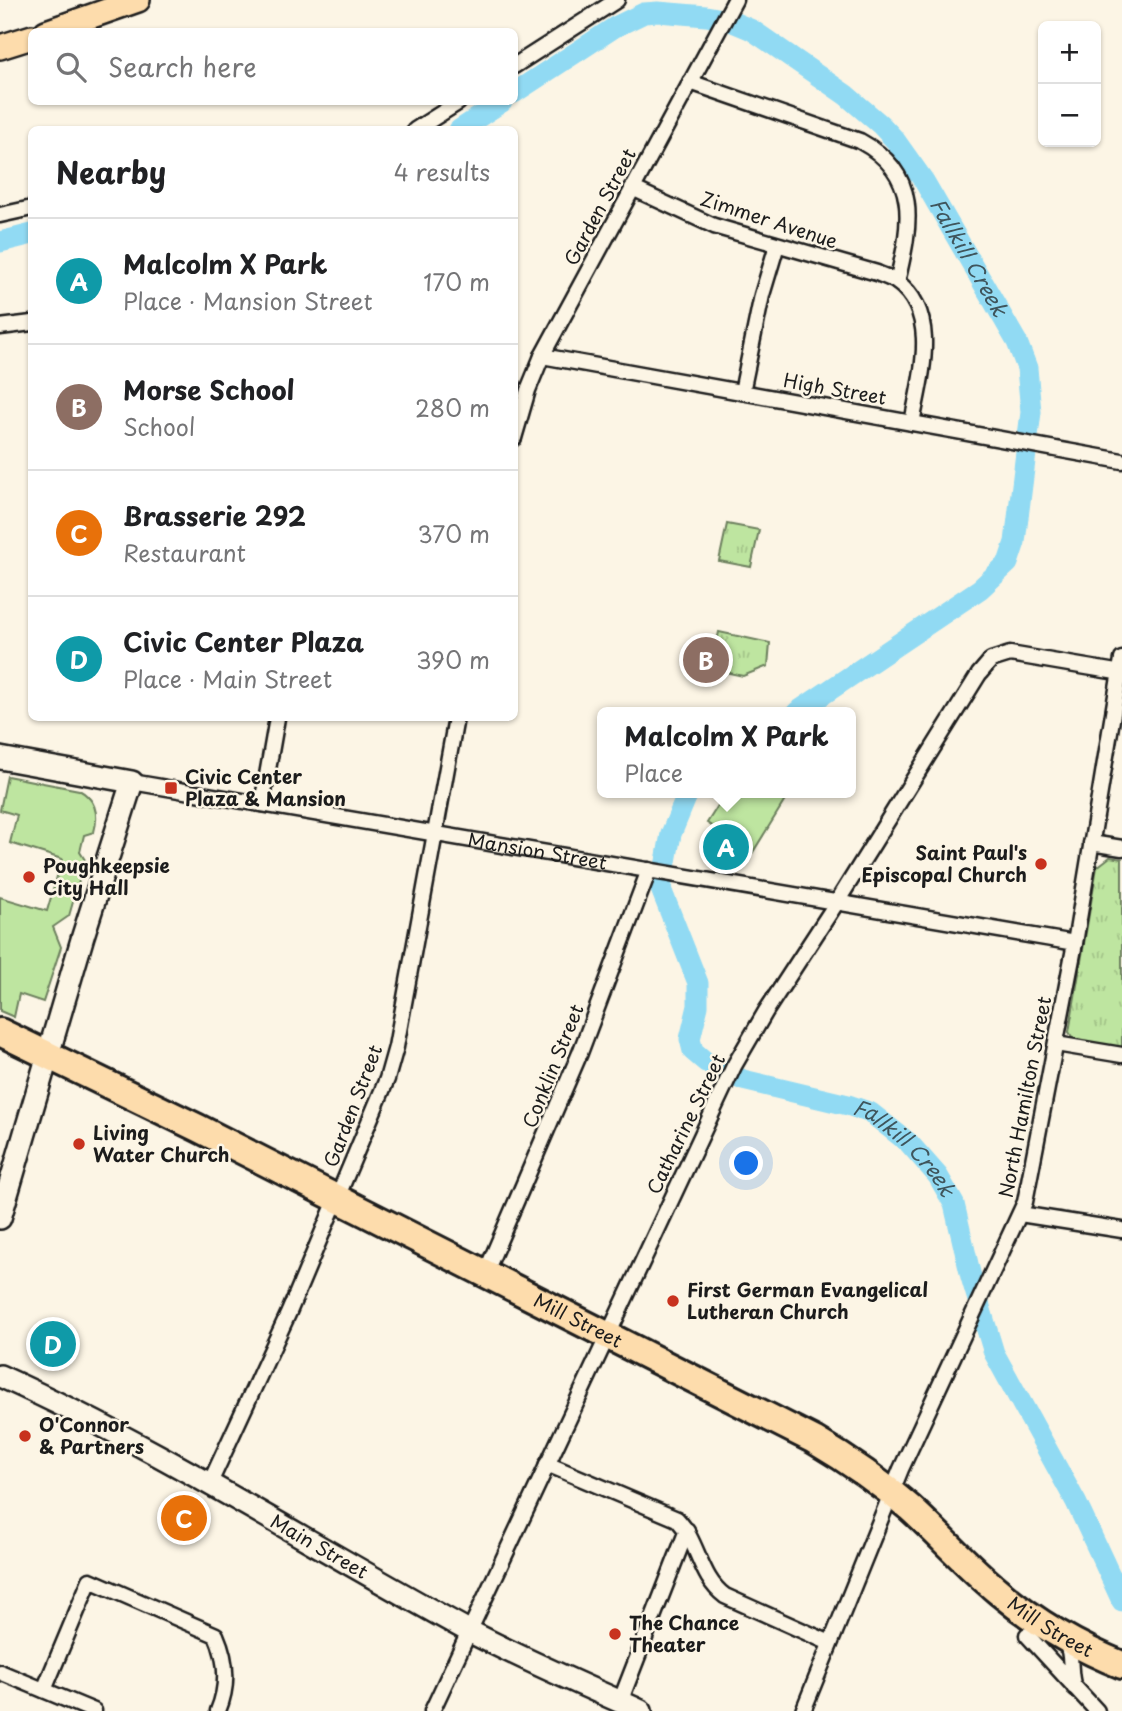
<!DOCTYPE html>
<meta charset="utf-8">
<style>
body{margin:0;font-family:"Playpen Sans",sans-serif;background:#f2f2f2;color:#202124}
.controls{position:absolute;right:21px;top:21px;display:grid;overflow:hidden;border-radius:10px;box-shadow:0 2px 5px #0004}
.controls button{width:63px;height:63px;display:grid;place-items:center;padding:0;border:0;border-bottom:2px solid #e0e0e0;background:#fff;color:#202124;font:35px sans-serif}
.you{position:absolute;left:747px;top:1164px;width:24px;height:24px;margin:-18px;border:5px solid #fff;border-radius:50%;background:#1a73e8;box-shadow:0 0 0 10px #1a73e833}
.badge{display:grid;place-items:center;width:46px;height:46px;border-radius:50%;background:#c8321e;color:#fff;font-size:23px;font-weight:700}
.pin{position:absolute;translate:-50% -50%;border:4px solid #fff;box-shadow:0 2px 7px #0006}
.popup{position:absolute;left:597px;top:707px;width:259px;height:91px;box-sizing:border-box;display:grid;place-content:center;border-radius:10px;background:#fff;filter:drop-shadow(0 2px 5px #0005);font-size:23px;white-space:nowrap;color:#757577}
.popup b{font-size:26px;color:#202124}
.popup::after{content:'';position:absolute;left:50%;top:100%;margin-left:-14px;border:14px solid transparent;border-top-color:#fff}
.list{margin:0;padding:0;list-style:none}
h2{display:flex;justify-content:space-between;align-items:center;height:91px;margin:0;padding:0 28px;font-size:30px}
h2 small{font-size:23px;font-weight:400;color:#757577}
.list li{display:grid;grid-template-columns:46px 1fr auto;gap:21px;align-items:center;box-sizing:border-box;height:126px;padding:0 28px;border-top:2px solid #e0e0e0}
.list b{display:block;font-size:26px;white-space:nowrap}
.list p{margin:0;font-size:23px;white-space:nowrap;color:#757577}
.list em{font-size:23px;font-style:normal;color:#757577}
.icon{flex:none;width:38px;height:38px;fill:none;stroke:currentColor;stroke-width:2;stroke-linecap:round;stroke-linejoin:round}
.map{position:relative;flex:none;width:1122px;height:1711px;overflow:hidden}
.search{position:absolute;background:#fff;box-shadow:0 2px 5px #0004;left:28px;top:28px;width:490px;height:77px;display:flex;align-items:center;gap:18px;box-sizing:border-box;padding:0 24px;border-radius:10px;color:#757577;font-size:26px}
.panel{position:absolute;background:#fff;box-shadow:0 2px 5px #0004;left:28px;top:126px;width:490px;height:595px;border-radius:10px}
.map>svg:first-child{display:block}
.green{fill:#bee5a0;stroke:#6d805e;stroke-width:2}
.park{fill:url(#park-tufts);stroke:#6d805e;stroke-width:2}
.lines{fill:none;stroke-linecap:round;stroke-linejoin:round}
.river{stroke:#91daf3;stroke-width:21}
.street-casing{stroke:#1c1c1c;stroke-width:19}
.secondary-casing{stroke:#1c1c1c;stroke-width:26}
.primary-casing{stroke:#1c1c1c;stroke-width:28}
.highway-casing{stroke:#1c1c1c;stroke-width:32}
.street{stroke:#fcf5e5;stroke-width:14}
.secondary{stroke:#fcf5e5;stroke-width:21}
.primary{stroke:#fddcac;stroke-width:23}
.highway{stroke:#fddcac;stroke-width:26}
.poi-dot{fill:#c8321e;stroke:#fcf5e5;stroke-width:2.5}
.labels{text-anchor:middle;stroke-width:5;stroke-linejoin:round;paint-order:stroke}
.street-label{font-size:19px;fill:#1c1c1c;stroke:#fcf5e5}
.poi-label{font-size:19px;font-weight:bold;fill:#1c1c1c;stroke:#fcf5e5;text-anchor:start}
.water-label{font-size:21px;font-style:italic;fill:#3f555c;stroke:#fcf5e5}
</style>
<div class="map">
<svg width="1122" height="1711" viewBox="0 0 1122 1711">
<defs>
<pattern id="park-tufts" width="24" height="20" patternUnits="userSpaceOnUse" patternTransform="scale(1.75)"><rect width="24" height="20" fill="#bee5a0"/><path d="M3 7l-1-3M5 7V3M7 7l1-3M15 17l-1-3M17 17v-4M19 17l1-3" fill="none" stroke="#a3c489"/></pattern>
</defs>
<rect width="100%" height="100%" fill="#fcf5e5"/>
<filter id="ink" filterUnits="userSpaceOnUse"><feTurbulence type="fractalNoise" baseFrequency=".0143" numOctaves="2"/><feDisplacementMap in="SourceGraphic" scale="14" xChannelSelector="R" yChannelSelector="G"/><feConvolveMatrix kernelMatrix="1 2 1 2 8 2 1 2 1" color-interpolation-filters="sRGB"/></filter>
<g filter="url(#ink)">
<g class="green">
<path d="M7,776L79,790C96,799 99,814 94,832L84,835L80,852L85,860L69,916L53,927L61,947L43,1002L19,994L14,1017L0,1011V897L47,911L62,859L10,843L17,815L0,810Z"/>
<path d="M726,793H781L787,797L753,852L707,823Z"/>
</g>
<g class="park">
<path d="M727,524L759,530L751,567L719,561Z"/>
<path d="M719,632L770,643L768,666L743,676L711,669Z"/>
<path d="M1110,857L1122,859V1048L1074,1040L1069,1032L1097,867Z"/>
</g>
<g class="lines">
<g class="river">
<path id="s1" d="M514,93L615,27L644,13L658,12L706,16L728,20L752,30L846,95L881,125L895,140L924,181L1017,342L1027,368L1031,412L1015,542L1008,563L980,589L797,712"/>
<path d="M459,130L502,102"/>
<path d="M0,242L32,234"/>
<path id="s2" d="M688,793L671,834L661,889L698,983V1006L690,1039L693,1051L706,1062L743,1080L848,1105L871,1113L909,1143L938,1176L954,1204L971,1277L994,1353L1076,1502L1122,1601"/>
</g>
<defs>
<g id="street">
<path d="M514,66L617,0"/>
<path d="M690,82L860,141C921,174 911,224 897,282"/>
<path d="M415,130L459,102"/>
<path d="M632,188L714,226L877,273C883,276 891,278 897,282C941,314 920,379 912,423"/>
<path d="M0,215L32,208"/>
<path d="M0,327L32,323"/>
<path d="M542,356L1122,461"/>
<path d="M742,392L762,295L777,245"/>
<path d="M514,438L528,390L542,356L735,0"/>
<path id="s3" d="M132,782L1075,943"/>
<path d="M262,804L277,718"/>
<path d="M1091,843L1122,848"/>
<path d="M1056,1044L1122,1055"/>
<path d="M1020,1214L1122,1230"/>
<path d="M485,1274L580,1053L649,870"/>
<path d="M547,1464L677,1519C699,1542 699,1577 725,1596L830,1643"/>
<path d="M209,1485L289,1312L387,1079L396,1047L456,718"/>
<path d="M1027,1635L1097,1711"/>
<path d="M1064,1639C1074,1654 1068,1671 1074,1687"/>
<path d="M0,1672L94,1711"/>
<path d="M44,1690L90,1580L216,1635C227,1660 229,1685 218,1711"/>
<path d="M620,1702L687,1530"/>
<path d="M432,1711L734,1066L766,1011L837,902L979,674L991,660L1010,654L1122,673"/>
<path d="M803,1711L901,1469L1025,1202L1075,943L1122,659"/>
</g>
<g id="secondary">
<path d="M0,758L132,782L83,936L0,1218"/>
<path id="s4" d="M0,1376C162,1449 312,1546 467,1630C524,1660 583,1685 641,1711"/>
</g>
<g id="primary">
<path d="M46,32L138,0"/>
<path d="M0,47L32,37"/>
</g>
<g id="highway">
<path id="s5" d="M0,1032L198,1128L814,1440C848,1460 880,1482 910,1508C940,1535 967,1566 999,1592C1036,1623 1077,1647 1122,1665"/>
</g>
</defs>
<use href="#street" class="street-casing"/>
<use href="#secondary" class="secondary-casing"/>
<use href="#primary" class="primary-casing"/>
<use href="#highway" class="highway-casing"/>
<use href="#street" class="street"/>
<use href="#secondary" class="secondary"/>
<use href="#primary" class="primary"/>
<use href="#highway" class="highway"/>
</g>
</g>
<g class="poi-dot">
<rect x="164" y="781" width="14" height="14" rx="3.5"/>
<circle cx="1041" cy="864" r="7"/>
<circle cx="29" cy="877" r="7"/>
<circle cx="79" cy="1144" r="7"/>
<circle cx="673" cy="1301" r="7"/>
<circle cx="25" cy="1436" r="7"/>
<circle cx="615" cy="1634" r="7"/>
</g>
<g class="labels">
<g class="street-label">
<text transform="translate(600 207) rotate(-62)" y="7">Garden Street</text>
<text transform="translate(769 220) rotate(18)" y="7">Zimmer Avenue</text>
<text transform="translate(835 389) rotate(10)" y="7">High Street</text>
<text dy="7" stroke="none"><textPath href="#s3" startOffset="411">Mansion Street</textPath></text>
<text transform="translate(553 1066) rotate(-68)" y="7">Conklin Street</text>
<text transform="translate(1025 1097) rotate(-79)" y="7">North Hamilton Street</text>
<text transform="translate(353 1106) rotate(-69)" y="7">Garden Street</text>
<text transform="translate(686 1124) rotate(-64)" y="7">Catharine Street</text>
<text dy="7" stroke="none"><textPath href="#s5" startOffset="646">Mill Street</textPath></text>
<text dy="7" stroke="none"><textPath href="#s4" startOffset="362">Main Street</textPath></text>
<text dy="7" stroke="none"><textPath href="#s5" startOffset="1213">Mill Street</textPath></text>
</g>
<g class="poi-label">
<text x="185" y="784">Civic Center<tspan x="185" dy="22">Plaza &amp; Mansion</tspan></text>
<text x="1027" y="860" text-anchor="end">Saint Paul's<tspan x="1027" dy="22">Episcopal Church</tspan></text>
<text x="43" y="873">Poughkeepsie<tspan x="43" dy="22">City Hall</tspan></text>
<text x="93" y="1140">Living<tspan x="93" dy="22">Water Church</tspan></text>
<text x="687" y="1297">First German Evangelical<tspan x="687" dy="22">Lutheran Church</tspan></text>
<text x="39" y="1432">O'Connor<tspan x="39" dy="22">&amp; Partners</tspan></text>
<text x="629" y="1630">The Chance<tspan x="629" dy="22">Theater</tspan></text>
</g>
<g class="water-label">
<text dy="7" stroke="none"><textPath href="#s1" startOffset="583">Fallkill Creek</textPath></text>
<text dy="7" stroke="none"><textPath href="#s2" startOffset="509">Fallkill Creek</textPath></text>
</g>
</g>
</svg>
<div class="controls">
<button>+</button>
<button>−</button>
</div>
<div class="you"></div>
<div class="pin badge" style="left:726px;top:847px;background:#0f9aa8">A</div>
<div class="popup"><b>Malcolm X Park</b>Place</div>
<div class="pin badge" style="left:706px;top:660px;background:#8d6e63">B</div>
<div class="pin badge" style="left:184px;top:1518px;background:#e8710a">C</div>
<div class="pin badge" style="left:53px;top:1344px;background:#0f9aa8">D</div>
<div class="search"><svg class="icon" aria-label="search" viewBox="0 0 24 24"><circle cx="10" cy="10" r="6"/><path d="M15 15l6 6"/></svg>Search here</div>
<section class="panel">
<h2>Nearby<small>4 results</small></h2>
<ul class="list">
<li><span class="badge" style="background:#0f9aa8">A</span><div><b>Malcolm X Park</b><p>Place · Mansion Street</p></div><em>170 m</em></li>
<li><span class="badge" style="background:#8d6e63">B</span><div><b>Morse School</b><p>School</p></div><em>280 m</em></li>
<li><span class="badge" style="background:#e8710a">C</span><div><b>Brasserie 292</b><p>Restaurant</p></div><em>370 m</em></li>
<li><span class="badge" style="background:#0f9aa8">D</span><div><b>Civic Center Plaza</b><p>Place · Main Street</p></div><em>390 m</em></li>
</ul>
</section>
</div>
